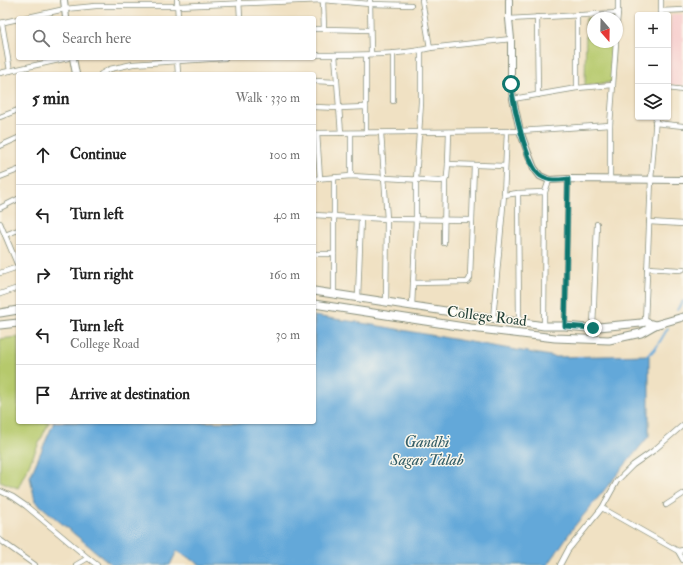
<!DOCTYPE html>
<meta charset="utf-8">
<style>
body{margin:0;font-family:"IM FELL Double Pica",serif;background:#f2f2f2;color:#222}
.controls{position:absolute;right:12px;top:12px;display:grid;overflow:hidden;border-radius:4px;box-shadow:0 1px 3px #0004}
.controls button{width:36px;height:36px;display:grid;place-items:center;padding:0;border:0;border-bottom:1px solid #e0e0e0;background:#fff;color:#222;font:20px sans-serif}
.compass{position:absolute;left:587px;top:12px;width:36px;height:36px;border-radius:50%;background:#fff;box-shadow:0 1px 3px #0004;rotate:160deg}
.stop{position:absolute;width:12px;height:12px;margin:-9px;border:3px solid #0f766e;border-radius:50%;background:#fff}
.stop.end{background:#0f766e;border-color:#fff;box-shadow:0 1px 4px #0008}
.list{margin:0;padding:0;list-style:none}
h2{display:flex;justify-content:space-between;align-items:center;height:52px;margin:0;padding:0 16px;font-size:17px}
h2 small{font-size:13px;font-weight:400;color:#767676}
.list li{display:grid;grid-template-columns:26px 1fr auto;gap:12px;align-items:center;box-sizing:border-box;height:60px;padding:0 16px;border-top:1px solid #e0e0e0}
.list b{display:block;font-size:15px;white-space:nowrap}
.list p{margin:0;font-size:13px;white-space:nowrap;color:#767676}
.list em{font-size:13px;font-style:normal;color:#767676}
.icon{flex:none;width:22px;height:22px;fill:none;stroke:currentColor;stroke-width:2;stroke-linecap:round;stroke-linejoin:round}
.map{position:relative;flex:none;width:683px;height:565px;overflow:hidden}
.search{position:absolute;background:#fff;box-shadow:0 1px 3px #0004;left:16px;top:16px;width:300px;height:44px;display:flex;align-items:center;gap:10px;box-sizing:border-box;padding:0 14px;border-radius:4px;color:#767676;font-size:15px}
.panel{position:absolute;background:#fff;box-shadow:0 1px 3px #0004;left:16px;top:72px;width:300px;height:352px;border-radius:4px}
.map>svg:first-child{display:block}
.built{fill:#f7d0cf}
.green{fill:#b6c96c;stroke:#6a8350}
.water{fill:#63a8d9;stroke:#417286}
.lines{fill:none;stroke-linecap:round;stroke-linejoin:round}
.stream{stroke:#63a8d9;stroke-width:2}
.minor-casing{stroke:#888f7c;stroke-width:6}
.tertiary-casing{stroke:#888f7c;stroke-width:8}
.secondary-casing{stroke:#888f7c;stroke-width:9}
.minor{stroke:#fff;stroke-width:4.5}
.tertiary{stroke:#fff;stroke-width:6}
.secondary{stroke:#fff;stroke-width:7}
.route{stroke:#0f766e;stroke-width:5}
.labels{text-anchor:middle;stroke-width:3;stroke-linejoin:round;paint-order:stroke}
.street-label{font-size:15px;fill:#1f3d34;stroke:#fbf7ec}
.water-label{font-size:16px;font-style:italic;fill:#335d66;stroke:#fbf7ec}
</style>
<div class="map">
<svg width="683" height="565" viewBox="0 0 683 565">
<rect width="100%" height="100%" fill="#fbf7ec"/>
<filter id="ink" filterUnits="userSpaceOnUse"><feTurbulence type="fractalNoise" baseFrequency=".025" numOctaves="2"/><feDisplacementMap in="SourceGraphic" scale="8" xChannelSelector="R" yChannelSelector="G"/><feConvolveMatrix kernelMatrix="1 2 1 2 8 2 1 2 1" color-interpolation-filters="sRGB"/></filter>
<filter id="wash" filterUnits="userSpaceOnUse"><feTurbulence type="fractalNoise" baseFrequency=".012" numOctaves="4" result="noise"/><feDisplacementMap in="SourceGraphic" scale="16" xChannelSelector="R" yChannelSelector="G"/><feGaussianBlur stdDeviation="0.9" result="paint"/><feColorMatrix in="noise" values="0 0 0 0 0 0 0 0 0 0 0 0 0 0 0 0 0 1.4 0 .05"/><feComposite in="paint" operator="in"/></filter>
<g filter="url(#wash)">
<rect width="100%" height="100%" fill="#f0e1c3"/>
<path class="built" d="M671,14H683V86L668,84V56Z"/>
<g class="green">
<path d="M615,16V18H593V42H614L613,82L585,86L586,18Z"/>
<path d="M18,337V422H49L18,488L0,481V339Z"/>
</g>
<path class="water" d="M314,316L356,322L556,357L649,355V436L573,528L548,565H201L177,551L170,565H112L67,528L35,501L30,477L54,422H314Z"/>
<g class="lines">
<g class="stream">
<path d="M677,310L683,301"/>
<path d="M647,356C657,350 662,337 668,328"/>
</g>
</g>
</g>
<g filter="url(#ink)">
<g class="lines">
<defs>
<g id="minor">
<path d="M177,0L178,18"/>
<path d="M239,0L240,18"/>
<path d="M323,0L324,29L370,30"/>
<path d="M370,0L371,54"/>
<path d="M422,0L430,48"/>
<path d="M661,11L683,10"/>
<path d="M618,13V0"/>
<path d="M577,15V88"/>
<path d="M661,15V0"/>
<path d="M537,17L538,95"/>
<path d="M24,18L65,9L96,6H178L323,0L370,4L411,5"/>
<path d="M509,19L618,13L617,23"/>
<path d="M0,23L18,19"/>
<path d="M2,23L10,71"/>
<path d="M314,29H324"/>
<path d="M393,53V101"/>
<path d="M314,55C341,55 369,55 396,53C408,52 419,51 430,48L511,39"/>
<path d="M335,55L341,133"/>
<path d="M177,58L178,74"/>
<path d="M0,73L68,58"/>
<path d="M101,74L110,69L133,64L225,58"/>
<path d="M314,81L337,82"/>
<path d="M668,88L683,90"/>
<path d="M513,99L577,88L613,85L616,42"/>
<path d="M314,107L339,108L366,107"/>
<path d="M0,117L18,110"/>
<path d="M655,123L683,126"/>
<path d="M449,132L448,164L505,166"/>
<path d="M314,133L520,131L610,125"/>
<path d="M317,133L320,179"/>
<path d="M366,133V55"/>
<path d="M381,133L387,219L386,302"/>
<path d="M0,146L18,138"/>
<path d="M351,176V133"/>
<path d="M0,177L18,170"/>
<path d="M314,179L351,176L440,181L445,180L447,177L448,164"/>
<path d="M610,179V125L613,85"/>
<path d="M518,193L519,323"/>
<path d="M504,195L507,132"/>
<path d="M0,208L18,199"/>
<path d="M314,215L387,219L472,220"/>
<path d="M649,222L683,224"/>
<path d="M0,223L18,266"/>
<path d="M5,235L18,230"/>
<path d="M444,243L445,180"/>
<path d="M314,254H334"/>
<path d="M647,268L680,270L683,269"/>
<path d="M0,273L18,267"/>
<path d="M413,283L467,282L468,281L470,278L474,165"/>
<path d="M0,294L18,288"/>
<path d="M334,294V178"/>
<path d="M358,298L361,218"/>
<path d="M412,306L416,219V180L421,102V50"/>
<path d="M493,319L504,195L518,193L545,192"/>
<path d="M645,322L651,180L656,117"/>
<path d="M544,326L545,192L549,180"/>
<path d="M565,326L568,179"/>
<path d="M593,328L597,224"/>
<path d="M0,491L13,497L26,506L88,558"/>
<path d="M666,505L683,494"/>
<path d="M602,508L678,551"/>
<path d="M0,540L35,565"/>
<path d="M683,550L678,551L683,560"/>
<path d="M76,565L88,558L97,565"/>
<path d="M560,565L568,550L602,508L617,481L633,465L653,451L683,425"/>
</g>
<g id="tertiary">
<path d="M64,0L66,18"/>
<path d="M509,0V19L511,39V83L513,99L520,131L528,153L534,168L540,176L549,180L568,179L683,180"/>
<path d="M73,58L76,74"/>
</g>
<g id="secondary">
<path d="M314,291L544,326H565L588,328L641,323L645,322L655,325"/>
<path d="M314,304L471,328L555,338L609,340L641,333L655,325L683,317"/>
<path d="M0,313L18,310"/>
<path d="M0,325L18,323"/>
</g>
</defs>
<use href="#minor" class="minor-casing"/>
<use href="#tertiary" class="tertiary-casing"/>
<use href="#secondary" class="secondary-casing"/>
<use href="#minor" class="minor"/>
<use href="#tertiary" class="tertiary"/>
<use href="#secondary" class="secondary"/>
</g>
</g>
<g class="lines" filter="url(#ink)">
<path class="route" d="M511,84C513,102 526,167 541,176C550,182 559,180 568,179L565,326L593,328"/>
</g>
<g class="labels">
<g class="street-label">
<text transform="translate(487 316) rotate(7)" y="5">College Road</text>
</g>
<g class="water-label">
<text x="427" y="447">Gandhi<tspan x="427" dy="18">Sagar Talab</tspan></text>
</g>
</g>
</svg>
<div class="controls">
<button>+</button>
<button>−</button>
<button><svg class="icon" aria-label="layers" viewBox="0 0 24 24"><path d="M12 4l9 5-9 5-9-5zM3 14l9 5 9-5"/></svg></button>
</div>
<svg class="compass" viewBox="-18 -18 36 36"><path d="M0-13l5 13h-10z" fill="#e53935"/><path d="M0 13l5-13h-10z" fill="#767676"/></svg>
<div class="stop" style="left:511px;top:84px"></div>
<div class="stop end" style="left:593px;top:328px"></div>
<div class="search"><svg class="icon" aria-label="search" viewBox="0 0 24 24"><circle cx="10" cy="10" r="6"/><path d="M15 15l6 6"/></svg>Search here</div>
<section class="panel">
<h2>5 min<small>Walk · 330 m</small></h2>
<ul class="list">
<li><svg class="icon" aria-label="ahead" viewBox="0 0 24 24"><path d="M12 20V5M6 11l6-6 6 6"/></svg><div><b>Continue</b></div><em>100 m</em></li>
<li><svg class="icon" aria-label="left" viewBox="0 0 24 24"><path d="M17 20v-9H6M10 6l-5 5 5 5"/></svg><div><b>Turn left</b></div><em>40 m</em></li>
<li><svg class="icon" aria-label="right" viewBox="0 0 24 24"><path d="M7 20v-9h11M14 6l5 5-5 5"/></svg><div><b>Turn right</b></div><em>160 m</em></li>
<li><svg class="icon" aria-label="left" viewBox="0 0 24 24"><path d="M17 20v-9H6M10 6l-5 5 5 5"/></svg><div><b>Turn left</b><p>College Road</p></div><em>30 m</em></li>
<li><svg class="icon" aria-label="arrive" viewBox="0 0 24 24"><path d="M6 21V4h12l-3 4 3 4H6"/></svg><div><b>Arrive at destination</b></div></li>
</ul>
</section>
</div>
